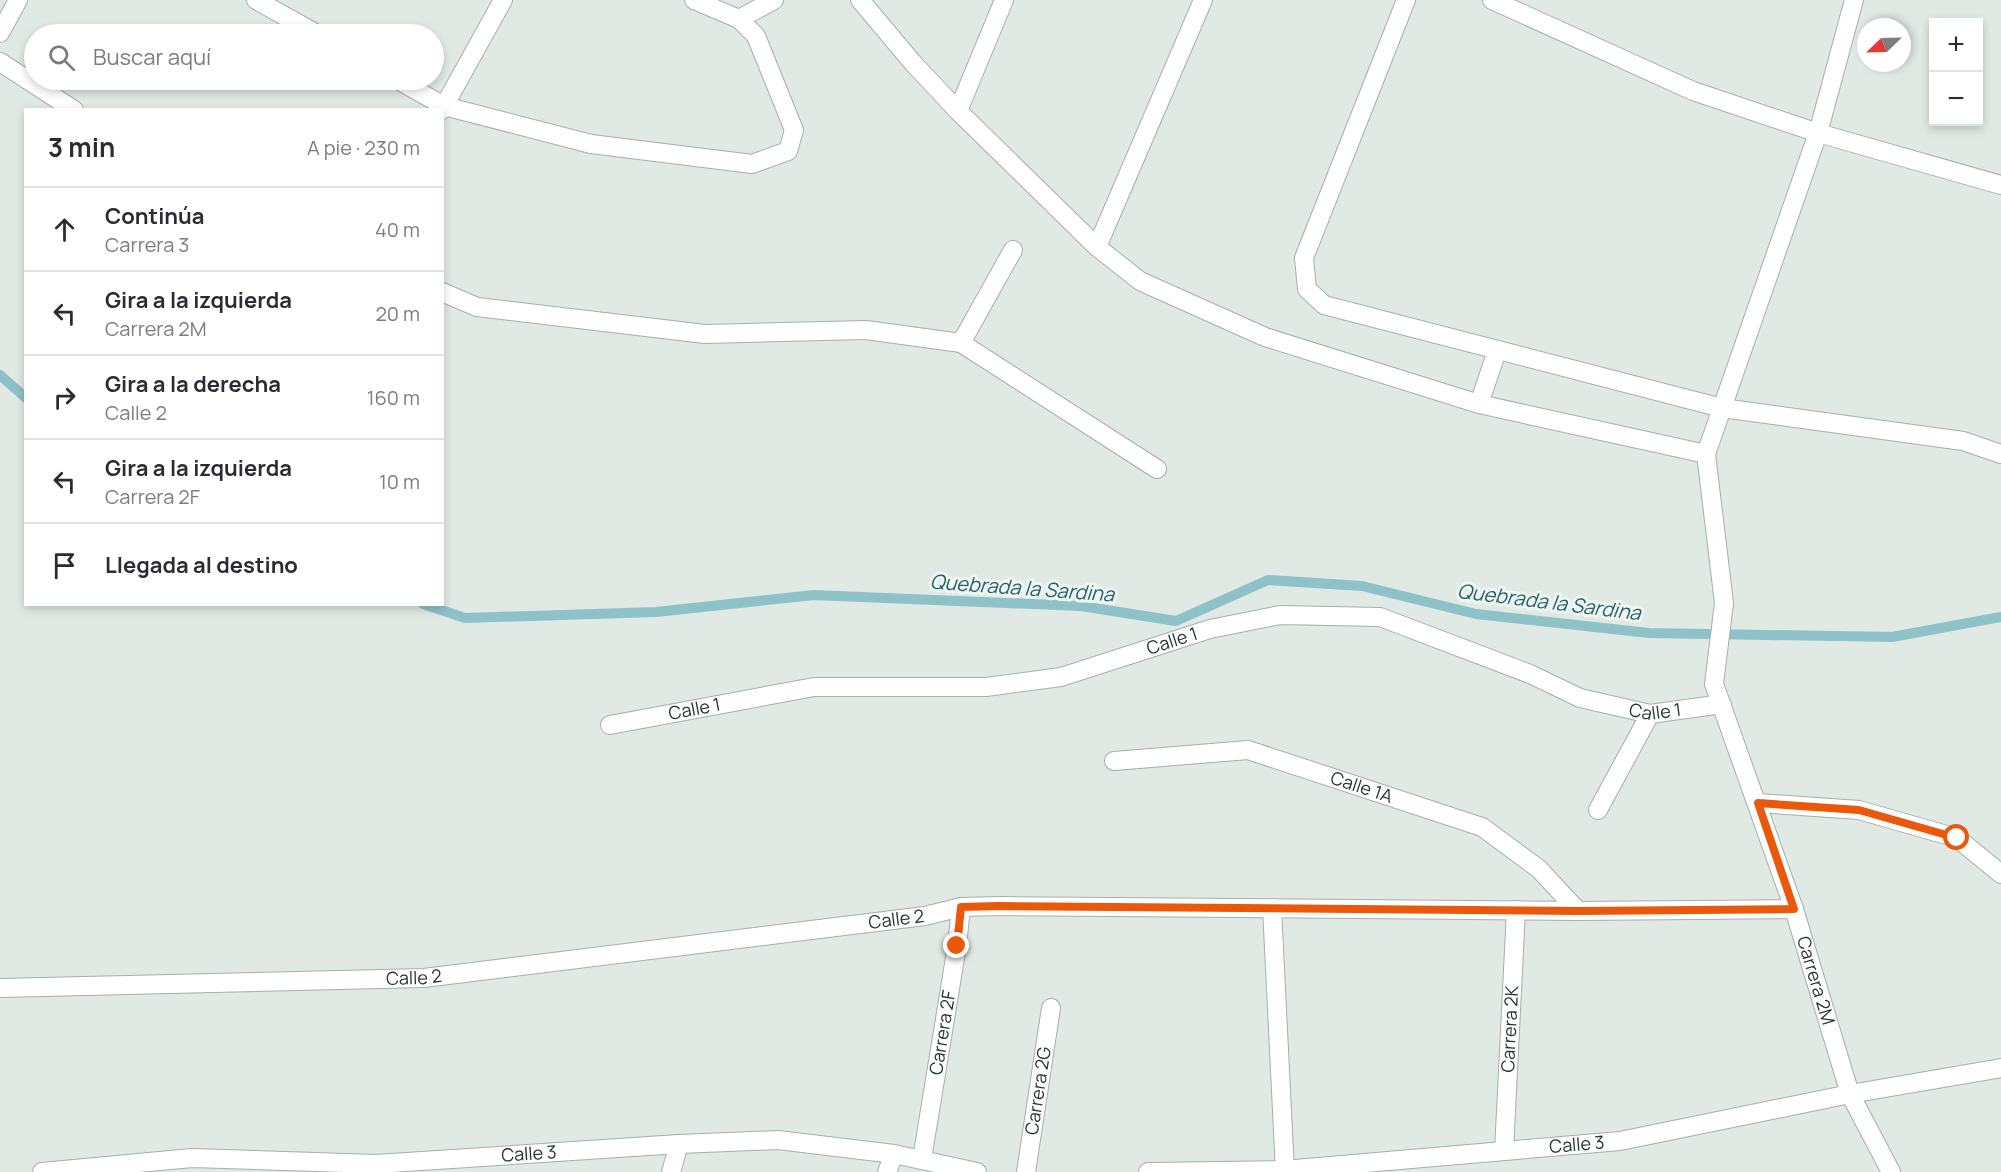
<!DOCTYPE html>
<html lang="es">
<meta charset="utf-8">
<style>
body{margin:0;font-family:Manrope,sans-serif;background:#f2f2f3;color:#2b2b33}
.controls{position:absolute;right:18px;top:18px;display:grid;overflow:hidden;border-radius:0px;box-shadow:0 3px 9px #0003}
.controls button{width:54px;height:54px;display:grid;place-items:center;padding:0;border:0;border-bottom:2px solid #e1e1e2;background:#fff;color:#2b2b33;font:30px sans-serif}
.compass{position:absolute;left:1857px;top:18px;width:54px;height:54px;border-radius:50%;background:#fff;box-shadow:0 3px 9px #0003;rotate:247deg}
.stop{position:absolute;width:18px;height:18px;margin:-14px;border:4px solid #ea580c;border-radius:50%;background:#fff}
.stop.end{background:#ea580c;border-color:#fff;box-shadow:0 2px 6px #0008}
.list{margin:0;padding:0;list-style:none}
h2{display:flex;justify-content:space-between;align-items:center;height:78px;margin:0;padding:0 24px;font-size:26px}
h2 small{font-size:20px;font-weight:400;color:#7c7c81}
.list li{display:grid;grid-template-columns:39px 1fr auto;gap:18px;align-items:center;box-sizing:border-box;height:84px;padding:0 24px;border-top:2px solid #e1e1e2}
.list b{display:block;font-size:22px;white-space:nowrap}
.list p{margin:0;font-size:20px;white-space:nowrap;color:#7c7c81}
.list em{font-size:20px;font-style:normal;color:#7c7c81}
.icon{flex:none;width:33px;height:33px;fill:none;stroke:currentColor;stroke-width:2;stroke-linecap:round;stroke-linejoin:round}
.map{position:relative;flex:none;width:2001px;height:1172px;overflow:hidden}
.search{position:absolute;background:#fff;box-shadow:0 3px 9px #0003;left:24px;top:24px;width:420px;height:66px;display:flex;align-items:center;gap:15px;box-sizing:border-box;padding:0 21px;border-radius:33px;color:#7c7c81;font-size:22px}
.panel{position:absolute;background:#fff;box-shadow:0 3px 9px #0003;left:24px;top:108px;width:420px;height:498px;border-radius:0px}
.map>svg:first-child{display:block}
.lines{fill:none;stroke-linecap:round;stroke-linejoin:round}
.stream{stroke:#8ec1c8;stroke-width:10}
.street-casing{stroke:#a4b0aa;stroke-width:20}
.street{stroke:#fff;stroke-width:18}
.route{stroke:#ea580c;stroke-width:8}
.labels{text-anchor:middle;stroke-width:6;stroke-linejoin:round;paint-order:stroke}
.street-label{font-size:18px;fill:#233730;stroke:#eff6f2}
.water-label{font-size:20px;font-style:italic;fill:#24626b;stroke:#eff6f2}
</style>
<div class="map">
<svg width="2001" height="1172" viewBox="0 0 2001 1172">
<rect width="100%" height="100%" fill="#e0e9e4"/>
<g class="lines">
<g class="stream">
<path d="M0,375L26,398"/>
<path d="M423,604L465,618L656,612L814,595L1081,606L1176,621L1268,580L1362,586L1476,614L1649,633L1892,637L2001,617"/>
</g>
<defs>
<g id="street">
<path d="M256,0L317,34"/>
<path d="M860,0L913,63L958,111L1097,247L1140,281L1265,337L1479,404L1706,454"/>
<path d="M1406,0L1304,258L1307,289L1324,305L1722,408L1963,441L2001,454"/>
<path d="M1492,0L1693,91L1818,133L2001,185"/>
<path id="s1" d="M1854,0L1818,133L1706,454L1724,603L1714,684L1794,909L1850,1094L1891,1172"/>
<path d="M739,19L774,0"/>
<path d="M0,33L18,0"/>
<path d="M0,62L74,110"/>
<path d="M398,80L444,106L591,144L752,164L788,151L794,130L756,36L739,19L694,0"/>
<path d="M442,110L503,0"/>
<path d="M958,111L1004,0"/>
<path d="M1097,247L1203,0"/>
<path d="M442,292L477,307L705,334L866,330L961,343L1157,469"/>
<path d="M961,343L1013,250"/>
<path d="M1479,404L1497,351"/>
<path id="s2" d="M610,725L814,687H986L1061,677L1210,629L1280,615L1380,617L1530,674L1580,698L1650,714L1722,704"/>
<path id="s3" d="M1114,761L1248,750L1482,827L1539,869L1578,911"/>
<path d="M1758,803L1859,810L1957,838L2001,874"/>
<path d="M1598,810L1650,714"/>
<path d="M1272,908L1285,1172"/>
<path id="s4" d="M0,988L424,978L925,916L961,907L1000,906L1578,911L1794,909"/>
<path id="s5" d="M1504,1151L1516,910"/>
<path id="s6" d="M922,1159L957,946L961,907"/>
<path id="s7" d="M42,1172L192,1158L376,1164L679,1144L778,1140L894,1154L977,1172"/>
<path d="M671,1172L679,1144"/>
<path d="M887,1172L894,1154"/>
<path id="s8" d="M1026,1172L1051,1008"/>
<path id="s9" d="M1148,1172L1284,1170L1620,1141L1850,1094L2001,1068"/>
</g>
</defs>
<use href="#street" class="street-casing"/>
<use href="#street" class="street"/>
</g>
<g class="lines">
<path class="route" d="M957,946L961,907L1000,906L1578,911L1794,909L1758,803L1859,810L1957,838"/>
</g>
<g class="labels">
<g class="street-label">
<text dy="6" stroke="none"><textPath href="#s2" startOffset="572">Calle 1</textPath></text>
<text dy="6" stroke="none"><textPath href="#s2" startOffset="1076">Calle 1</textPath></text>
<text dy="6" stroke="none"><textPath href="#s2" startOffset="86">Calle 1</textPath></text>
<text dy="6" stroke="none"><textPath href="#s3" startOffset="254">Calle 1A</textPath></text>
<text dy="6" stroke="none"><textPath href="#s4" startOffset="900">Calle 2</textPath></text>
<text dy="6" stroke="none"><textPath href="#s4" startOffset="414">Calle 2</textPath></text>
<text dy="6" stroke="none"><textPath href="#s1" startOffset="1023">Carrera 2M</textPath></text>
<text dy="6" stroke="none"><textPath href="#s5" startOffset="122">Carrera 2K</textPath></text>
<text dy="6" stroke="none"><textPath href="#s6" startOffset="128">Carrera 2F</textPath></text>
<text dy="6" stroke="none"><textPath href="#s8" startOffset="82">Carrera 2G</textPath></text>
<text dy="6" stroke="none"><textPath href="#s9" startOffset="430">Calle 3</textPath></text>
<text dy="6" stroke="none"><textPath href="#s7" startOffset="488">Calle 3</textPath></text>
</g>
<g class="water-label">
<text transform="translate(1022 588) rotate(4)" y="7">Quebrada la Sardina</text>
<text transform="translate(1549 602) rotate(7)" y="7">Quebrada la Sardina</text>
</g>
</g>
</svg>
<div class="controls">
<button>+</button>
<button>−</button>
</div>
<svg class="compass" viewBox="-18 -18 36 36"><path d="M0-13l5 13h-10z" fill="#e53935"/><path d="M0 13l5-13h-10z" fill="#7c7c81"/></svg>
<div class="stop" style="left:1957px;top:838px"></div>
<div class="stop end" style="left:957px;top:946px"></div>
<div class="search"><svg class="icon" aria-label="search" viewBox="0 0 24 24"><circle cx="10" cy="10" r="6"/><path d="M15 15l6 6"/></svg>Buscar aquí</div>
<section class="panel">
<h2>3 min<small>A pie · 230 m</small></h2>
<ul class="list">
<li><svg class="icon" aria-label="ahead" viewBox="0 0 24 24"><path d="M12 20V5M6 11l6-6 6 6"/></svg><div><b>Continúa</b><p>Carrera 3</p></div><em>40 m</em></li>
<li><svg class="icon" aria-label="left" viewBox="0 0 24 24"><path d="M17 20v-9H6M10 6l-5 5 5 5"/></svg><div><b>Gira a la izquierda</b><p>Carrera 2M</p></div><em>20 m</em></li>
<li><svg class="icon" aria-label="right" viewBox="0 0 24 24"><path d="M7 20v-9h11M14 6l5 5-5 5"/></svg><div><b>Gira a la derecha</b><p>Calle 2</p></div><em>160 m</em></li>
<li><svg class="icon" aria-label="left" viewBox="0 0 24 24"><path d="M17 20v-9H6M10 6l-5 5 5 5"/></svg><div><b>Gira a la izquierda</b><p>Carrera 2F</p></div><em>10 m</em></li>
<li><svg class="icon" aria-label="arrive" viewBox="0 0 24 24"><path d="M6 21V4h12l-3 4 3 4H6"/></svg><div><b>Llegada al destino</b></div></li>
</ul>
</section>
</div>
